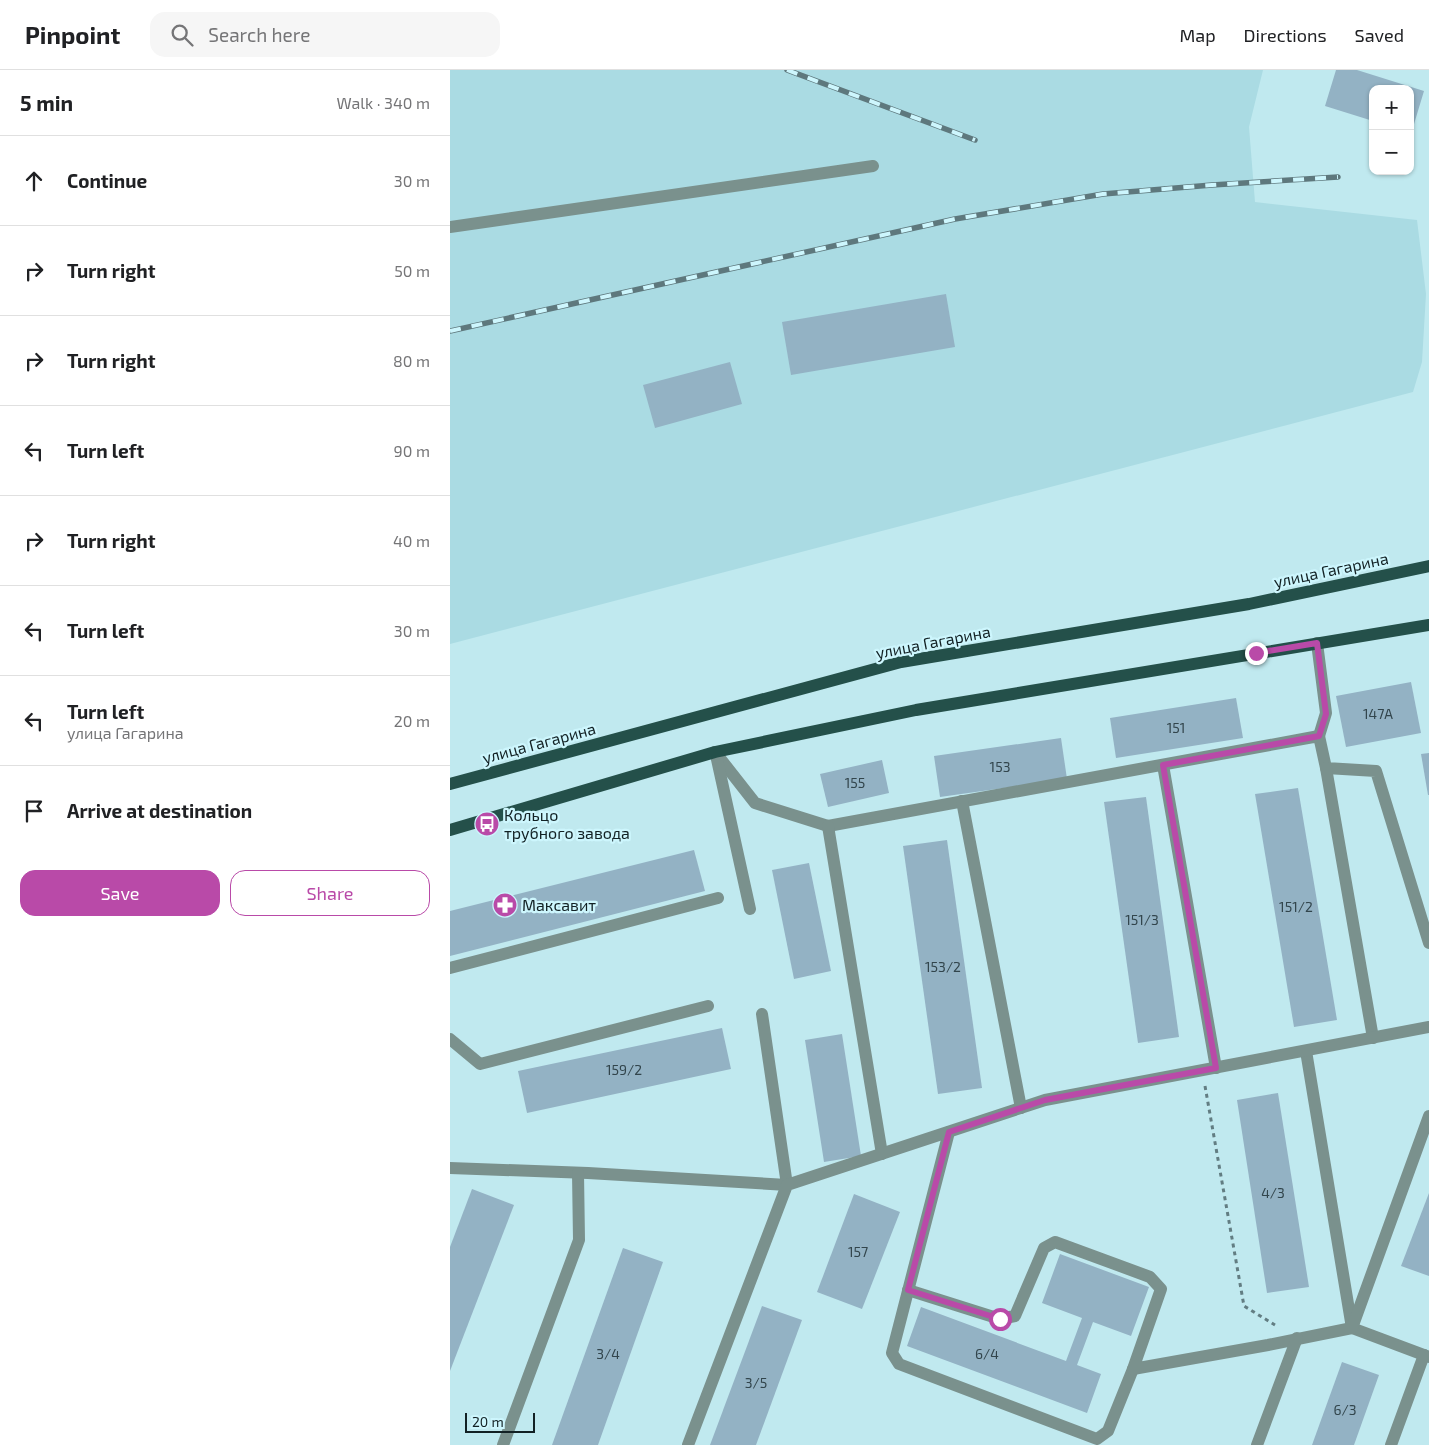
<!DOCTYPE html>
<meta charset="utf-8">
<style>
body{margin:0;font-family:"Exo 2",sans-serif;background:#f6f6f6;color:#202124}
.controls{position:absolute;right:15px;top:15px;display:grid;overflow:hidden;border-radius:10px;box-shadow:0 1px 4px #0004}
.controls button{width:45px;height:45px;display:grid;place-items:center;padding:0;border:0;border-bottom:1px solid #e0e0e0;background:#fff;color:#202124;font:25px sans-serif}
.scale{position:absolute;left:15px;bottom:12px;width:70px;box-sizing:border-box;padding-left:5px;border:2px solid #122124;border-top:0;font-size:14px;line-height:18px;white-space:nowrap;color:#122124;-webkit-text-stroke:4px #cdf6fd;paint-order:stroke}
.stop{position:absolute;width:15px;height:15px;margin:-11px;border:4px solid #b94aa8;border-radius:50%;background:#fff}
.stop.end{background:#b94aa8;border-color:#fff;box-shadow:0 1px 5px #0008}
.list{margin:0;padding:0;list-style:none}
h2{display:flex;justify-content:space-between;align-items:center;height:65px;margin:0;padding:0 20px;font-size:21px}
h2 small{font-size:16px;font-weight:400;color:#757577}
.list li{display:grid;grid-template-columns:32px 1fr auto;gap:15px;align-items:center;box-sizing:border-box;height:90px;padding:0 20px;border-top:1px solid #e0e0e0}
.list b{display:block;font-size:19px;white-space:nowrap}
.list p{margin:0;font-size:16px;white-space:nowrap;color:#757577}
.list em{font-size:16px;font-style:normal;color:#757577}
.actions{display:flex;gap:10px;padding:15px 20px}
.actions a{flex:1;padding:11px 0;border:1px solid #b94aa8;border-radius:15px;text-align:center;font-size:18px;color:#b94aa8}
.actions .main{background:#b94aa8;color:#fff}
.icon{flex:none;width:28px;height:28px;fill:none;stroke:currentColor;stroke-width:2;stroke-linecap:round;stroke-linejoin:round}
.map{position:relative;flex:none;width:979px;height:1375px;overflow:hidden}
header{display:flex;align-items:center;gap:30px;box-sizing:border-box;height:70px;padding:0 25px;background:#fff;border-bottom:1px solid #e0e0e0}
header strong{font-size:24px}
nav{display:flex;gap:28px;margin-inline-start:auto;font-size:18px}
.search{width:350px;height:45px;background:#f6f6f6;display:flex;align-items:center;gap:12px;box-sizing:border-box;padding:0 18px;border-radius:15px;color:#757577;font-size:19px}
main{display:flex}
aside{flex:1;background:#fff}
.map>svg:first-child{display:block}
.built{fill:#aadbe3}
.building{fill:#93b2c4}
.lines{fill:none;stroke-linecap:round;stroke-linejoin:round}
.path{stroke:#627d82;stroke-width:3;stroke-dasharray:4 4;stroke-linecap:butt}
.minor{stroke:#7a918d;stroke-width:12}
.major{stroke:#24504a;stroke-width:12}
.rail-casing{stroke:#5e787d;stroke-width:5.5}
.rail{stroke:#cdf6fd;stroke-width:4;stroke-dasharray:11;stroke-linecap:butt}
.route{stroke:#b94aa8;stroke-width:6}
.labels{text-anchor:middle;stroke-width:4.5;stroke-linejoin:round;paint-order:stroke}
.number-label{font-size:14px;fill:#32454c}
.street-label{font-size:16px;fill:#122124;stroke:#cdf6fd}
.poi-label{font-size:16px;fill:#122124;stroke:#cdf6fd;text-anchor:start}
</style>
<header>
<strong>Pinpoint</strong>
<div class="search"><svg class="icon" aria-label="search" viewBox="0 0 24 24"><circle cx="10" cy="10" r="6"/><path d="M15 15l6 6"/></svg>Search here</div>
<nav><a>Map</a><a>Directions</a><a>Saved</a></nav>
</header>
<main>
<aside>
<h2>5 min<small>Walk · 340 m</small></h2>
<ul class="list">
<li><svg class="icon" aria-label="ahead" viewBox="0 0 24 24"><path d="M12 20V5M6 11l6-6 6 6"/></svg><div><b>Continue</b></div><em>30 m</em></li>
<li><svg class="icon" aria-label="right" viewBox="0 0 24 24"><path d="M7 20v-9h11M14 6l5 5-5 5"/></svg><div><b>Turn right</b></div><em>50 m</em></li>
<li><svg class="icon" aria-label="right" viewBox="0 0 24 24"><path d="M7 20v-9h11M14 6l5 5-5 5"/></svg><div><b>Turn right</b></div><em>80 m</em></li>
<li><svg class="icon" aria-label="left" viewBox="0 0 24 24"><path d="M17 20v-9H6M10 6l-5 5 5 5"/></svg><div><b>Turn left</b></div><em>90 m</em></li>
<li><svg class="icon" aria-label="right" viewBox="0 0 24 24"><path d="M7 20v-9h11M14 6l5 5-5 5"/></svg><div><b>Turn right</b></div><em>40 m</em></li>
<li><svg class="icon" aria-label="left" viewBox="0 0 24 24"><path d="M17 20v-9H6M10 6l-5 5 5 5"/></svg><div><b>Turn left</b></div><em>30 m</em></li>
<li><svg class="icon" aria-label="left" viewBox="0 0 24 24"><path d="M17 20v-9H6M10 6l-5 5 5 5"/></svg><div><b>Turn left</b><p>улица Гагарина</p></div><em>20 m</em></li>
<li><svg class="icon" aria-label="arrive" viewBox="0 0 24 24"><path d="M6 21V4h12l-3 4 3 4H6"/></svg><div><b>Arrive at destination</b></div></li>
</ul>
<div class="actions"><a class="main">Save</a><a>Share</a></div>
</aside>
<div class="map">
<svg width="979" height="1375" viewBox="0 0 979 1375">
<rect width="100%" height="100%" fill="#c0e9ef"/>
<path class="built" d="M0,0H813L799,57L805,132L967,150L976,224L972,292L963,322L0,574Z"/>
<g class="building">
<path d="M886,0H907L974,21L961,64L960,19H923V51L875,36Z"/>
<path d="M496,224L505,277L341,305L332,252Z"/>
<path d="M280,292L292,334L205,358L193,315Z"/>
<path d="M961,612L971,663L896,677L886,626Z"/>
<path d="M786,628L793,668L666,688L660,648Z"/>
<path d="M611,668L617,709L490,727L484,686Z"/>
<path d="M979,683V725H978L971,684Z"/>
<path d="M432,690L439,723L378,737L370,704Z"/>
<path d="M848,718L887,950L844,957L805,724Z"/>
<path d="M696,727L729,967L688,973L654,732Z"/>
<path d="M497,770L532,1018L488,1024L453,776Z"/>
<path d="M244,780L255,821L0,886V841Z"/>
<path d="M359,793L381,901L344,909L322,800Z"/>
<path d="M272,958L281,999L77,1043L68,1001Z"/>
<path d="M392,964L411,1086L374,1092L355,970Z"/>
<path d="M828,1023L859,1217L817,1223L787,1030Z"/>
<path d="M22,1119L64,1135L0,1301V1177Z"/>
<path d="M979,1123V1206L951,1196Z"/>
<path d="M404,1124L450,1142L412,1239L367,1222Z"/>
<path d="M173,1178L213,1192L148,1375H102Z"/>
<path d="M610,1184L699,1217L681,1266L643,1252L627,1295L651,1304L637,1343L457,1276L471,1237L616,1291L632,1248L592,1233Z"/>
<path d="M312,1236L352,1250L306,1375H260Z"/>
<path d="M892,1292L929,1305L904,1375H862Z"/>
</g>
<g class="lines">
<path class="path" d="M755,1016L794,1236L825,1255"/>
<g class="minor">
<path d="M0,157L423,96"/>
<path d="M867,573L876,643L869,666"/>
<path d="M265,682L305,733L378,756L869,666L876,698L926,701L979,873"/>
<path d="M266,685L300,839"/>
<path d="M713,695L766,998"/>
<path d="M876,698L923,968"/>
<path d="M512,731L571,1038"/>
<path d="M378,756L432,1084"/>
<path d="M0,898L268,828"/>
<path d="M0,969L30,994L258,936"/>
<path d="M856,981L902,1258L979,1287"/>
<path d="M499,1062L442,1283L449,1294L647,1369L658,1361L683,1299"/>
<path d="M0,1098L138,1103L337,1115L312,944"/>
<path d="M458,1220L550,1249L565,1246L594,1178L605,1172L700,1207L711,1219L683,1299L818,1275L902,1258L979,1046"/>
<path d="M53,1375L129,1170L128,1103"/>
<path d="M238,1375L337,1115L595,1030L979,957"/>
<path d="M807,1375L847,1268"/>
<path d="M941,1375L974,1285"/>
</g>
<g class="major">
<path d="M0,714L451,592L799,534L979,496"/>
<path d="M0,760L265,682L466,640L979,555"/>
</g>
<defs>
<g id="rail">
<path d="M337,0L525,70"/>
<path d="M0,261L505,149L653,124L762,115L888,107"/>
</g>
</defs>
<use href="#rail" class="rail-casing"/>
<use href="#rail" class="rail"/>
</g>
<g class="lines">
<path class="route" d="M550,1249L458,1220L499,1062L595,1030L766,998L713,695L869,666L876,644L867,573L806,583"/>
</g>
<defs>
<symbol id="bus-disc" viewBox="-11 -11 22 22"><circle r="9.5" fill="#b94aa8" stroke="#cdf6fd"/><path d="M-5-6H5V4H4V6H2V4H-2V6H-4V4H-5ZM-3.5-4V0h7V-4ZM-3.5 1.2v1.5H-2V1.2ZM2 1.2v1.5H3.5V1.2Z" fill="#fff"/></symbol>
<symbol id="pharmacy-disc" viewBox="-11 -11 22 22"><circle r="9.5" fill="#b94aa8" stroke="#cdf6fd"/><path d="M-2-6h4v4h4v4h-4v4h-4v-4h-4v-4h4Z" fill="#fff"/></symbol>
</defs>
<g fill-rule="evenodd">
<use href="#bus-disc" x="23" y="740" width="28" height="28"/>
<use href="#pharmacy-disc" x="41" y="821" width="28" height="28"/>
</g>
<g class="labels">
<g class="number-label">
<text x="928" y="649">147А</text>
<text x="726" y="663">151</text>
<text x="550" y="702">153</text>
<text x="405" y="718">155</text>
<text x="846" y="842">151/2</text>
<text x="692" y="855">151/3</text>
<text x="493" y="902">153/2</text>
<text x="174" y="1005">159/2</text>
<text x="823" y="1128">4/3</text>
<text x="408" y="1187">157</text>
<text x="158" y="1289">3/4</text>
<text x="537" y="1289">6/4</text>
<text x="306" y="1318">3/5</text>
<text x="895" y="1345">6/3</text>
</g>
<g class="street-label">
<text transform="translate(881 500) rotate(-12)" y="6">улица Гагарина</text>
<text transform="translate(483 572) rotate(-11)" y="6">улица Гагарина</text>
<text transform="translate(89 673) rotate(-15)" y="6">улица Гагарина</text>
</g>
<g class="poi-label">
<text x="54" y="751">Кольцо<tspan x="54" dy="18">трубного завода</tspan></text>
<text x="72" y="841">Максавит</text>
</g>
</g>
</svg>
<div class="controls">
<button>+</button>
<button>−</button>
</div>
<div class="scale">20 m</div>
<div class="stop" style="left:550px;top:1249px"></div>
<div class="stop end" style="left:806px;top:583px"></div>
</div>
</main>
